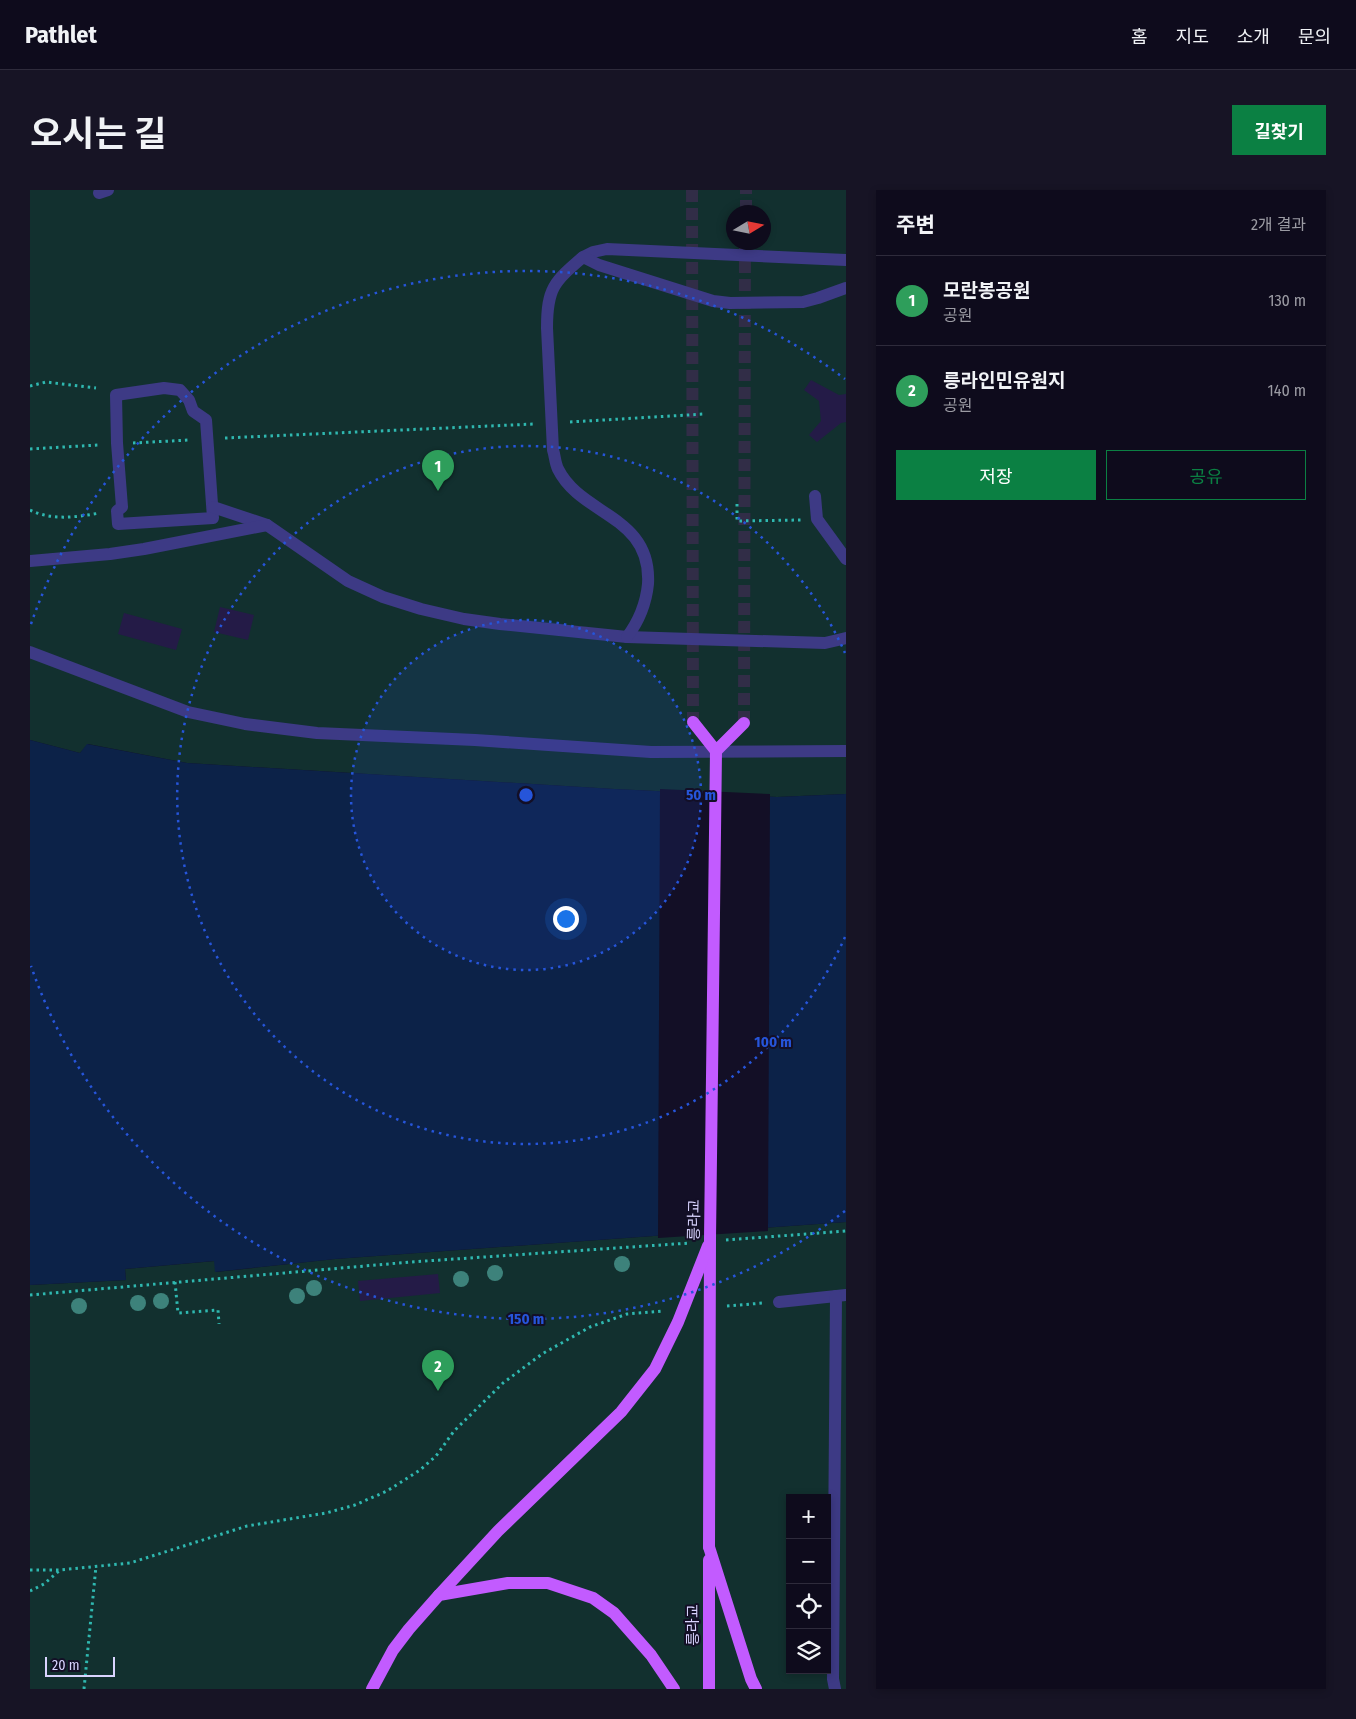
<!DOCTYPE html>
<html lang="ko">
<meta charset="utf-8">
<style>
body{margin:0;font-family:"Fira Sans Condensed","Noto Sans KR",sans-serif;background:#171425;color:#f1f3f6}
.controls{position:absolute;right:15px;bottom:15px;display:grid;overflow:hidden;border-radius:0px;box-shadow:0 2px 8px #0003}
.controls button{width:45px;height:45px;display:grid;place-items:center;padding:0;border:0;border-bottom:1px solid #2e2b3b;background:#0e0b1c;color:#f1f3f6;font:25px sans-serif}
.compass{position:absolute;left:696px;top:15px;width:45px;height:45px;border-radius:50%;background:#0e0b1c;box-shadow:0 2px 8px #0003;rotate:80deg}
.scale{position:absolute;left:15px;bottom:12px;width:70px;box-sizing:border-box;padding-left:5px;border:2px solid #d9d4ff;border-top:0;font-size:14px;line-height:18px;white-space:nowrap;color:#d9d4ff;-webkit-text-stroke:4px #130f26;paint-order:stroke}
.you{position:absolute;left:535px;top:728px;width:18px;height:18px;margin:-12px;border:4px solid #fff;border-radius:50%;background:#1a73e8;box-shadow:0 0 0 8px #1a73e833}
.badge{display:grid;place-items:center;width:32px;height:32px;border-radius:50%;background:#0b8043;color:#fff;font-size:16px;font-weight:700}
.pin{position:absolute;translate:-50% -41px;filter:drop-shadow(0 1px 2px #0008)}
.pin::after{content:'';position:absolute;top:26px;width:18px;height:15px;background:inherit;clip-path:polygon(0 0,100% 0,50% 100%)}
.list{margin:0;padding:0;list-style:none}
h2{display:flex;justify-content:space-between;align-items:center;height:65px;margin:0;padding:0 20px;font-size:21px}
h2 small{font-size:16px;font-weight:400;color:#9b9ba3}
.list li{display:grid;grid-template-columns:32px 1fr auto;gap:15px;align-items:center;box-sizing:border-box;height:90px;padding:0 20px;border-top:1px solid #2e2b3b}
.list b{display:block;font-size:19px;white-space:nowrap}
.list p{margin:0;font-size:16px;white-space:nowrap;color:#9b9ba3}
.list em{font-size:16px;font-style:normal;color:#9b9ba3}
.actions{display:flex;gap:10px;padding:15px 20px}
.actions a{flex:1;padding:11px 0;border:1px solid #0b8043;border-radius:0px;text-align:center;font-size:18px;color:#0b8043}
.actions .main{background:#0b8043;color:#fff}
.icon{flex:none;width:28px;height:28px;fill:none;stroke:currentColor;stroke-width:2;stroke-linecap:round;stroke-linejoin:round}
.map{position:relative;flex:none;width:816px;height:1499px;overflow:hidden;border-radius:0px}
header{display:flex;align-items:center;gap:30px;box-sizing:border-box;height:70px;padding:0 25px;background:#0e0b1c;border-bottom:1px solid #2e2b3b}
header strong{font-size:24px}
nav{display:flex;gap:28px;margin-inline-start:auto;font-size:18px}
.intro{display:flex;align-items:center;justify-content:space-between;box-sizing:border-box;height:120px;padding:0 30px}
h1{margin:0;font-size:35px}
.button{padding:12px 22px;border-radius:0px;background:#0b8043;color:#fff;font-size:18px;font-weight:700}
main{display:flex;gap:30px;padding:0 30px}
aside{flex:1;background:#0e0b1c;border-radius:0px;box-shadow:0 2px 8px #0003}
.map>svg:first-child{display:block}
.green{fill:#12302f;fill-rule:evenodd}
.water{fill:#0c2248}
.pier{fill:#130f26}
.building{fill:#241b47}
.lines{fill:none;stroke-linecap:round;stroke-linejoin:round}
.major-tunnel{stroke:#312d47;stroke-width:12;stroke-dasharray:12 6;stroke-linecap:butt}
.path{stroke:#2fb8b0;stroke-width:3;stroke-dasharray:2.5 4;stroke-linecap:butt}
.minor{stroke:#3d3a85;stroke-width:12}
.major{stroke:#c25bff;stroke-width:12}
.major-bridge{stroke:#c25bff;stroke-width:12}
.tree{fill:#3d827b}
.ring{fill:none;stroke:#2655da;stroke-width:2.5;stroke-dasharray:2.5 5}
.labels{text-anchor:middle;stroke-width:4;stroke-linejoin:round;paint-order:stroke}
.street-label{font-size:15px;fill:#d9d4ff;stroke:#130f26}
.centre{fill:#2655da;stroke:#130f26;stroke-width:2.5}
.ring-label{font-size:15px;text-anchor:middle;font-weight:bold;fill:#2655da;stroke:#130f26;stroke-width:4;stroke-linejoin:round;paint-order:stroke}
</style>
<header>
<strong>Pathlet</strong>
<nav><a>홈</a><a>지도</a><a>소개</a><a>문의</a></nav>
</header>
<div class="intro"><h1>오시는 길</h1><a class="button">길찾기</a></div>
<main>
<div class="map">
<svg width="816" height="1499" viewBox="0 0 816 1499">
<rect width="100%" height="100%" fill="#130f26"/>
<g class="green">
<path d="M0,0H816V604L747,607L584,599L157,573L58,554L50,563L0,550ZM704,22H734V52H704Z"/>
<path d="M816,1032V1499H0V1095L96,1090L95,1079L185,1071L186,1082L305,1069ZM760,1308H797V1480H760Z"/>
</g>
<path class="water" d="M0,550L50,563L57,554L157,573L584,599L747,607L816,604V1032L305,1069L185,1082L184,1071L95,1079L96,1090L0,1095Z"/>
<path class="pier" d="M630,599L740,604L738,1041L628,1048Z"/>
<g class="building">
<path d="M781,190L809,205L816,204V232L811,233L787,252L779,245L791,231L789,211L774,200Z"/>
<path d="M190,417L224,425L218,450L184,442Z"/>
<path d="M94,423L152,439L146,460L88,444Z"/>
<path d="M408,1084L410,1103L330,1111L328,1091Z"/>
</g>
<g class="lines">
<g class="major-tunnel">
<path d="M662,0L663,532"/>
<path d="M716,22V0"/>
<path d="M714,533L715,52"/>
</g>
<g class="path">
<path d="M0,196L16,192L66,198"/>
<path d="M540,232L674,224"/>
<path d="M195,248L504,234"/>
<path d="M103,253L159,250"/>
<path d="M0,259L69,255"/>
<path d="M707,314V331L771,330"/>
<path d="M0,320C23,331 46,327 70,323"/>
<path d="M696,1050L816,1041"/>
<path d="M145,1092L148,1123L188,1120L189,1134"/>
<path d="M0,1105L381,1072L660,1053"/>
<path d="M697,1116L733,1113"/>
<path d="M0,1380H30L100,1373L217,1336L296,1323L325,1315L357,1301L390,1280L406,1266L424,1241L473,1193L512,1164L560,1137L597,1124L633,1121"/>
<path d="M0,1401L14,1394L30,1380"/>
<path d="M54,1499L66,1376"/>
</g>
<g class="minor">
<path d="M72,0L69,3L78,0"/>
<path d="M553,67L563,62L577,59L816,70"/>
<path d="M134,198L150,200L159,210L163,221L176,230L183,328L88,334L87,321L92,317L87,253L86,205Z"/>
<path d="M785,306L787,329L816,369"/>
<path d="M183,317L237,335L318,391L353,407L391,419L434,429L470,434L597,447L795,453L816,448"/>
<path d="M0,371L80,364L114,359L237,335"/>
<path d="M597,447C609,431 616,414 618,394C622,325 551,326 528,279C525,273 525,266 523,260L517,138C517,98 524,92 553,67L569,75L683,111L700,113L773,112L788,108L816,98"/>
<path d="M0,462L158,522L215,534L287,543L445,550L621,562L816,561"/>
<path d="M749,1112L816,1105"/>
<path d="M805,1499L803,1489L806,1106"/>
</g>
<g class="major">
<path d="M663,532L686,561L714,533"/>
<path d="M679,1357L721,1489L726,1499"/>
<path d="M342,1499L363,1460L379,1439L409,1405L478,1393H518L563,1408L584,1423L621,1465L644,1499"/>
<path d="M679,1499V1370"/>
</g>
<g class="major-bridge">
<path d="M679,1357L680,1049L686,561"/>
<path d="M409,1405L468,1341L591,1222L625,1179L648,1132L678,1056"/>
</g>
</g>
<g class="tree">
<circle cx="592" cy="1074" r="8"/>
<circle cx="465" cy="1083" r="8"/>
<circle cx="431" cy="1089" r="8"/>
<circle cx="284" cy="1098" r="8"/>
<circle cx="267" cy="1106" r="8"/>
<circle cx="131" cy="1111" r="8"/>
<circle cx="108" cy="1113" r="8"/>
<circle cx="49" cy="1116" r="8"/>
</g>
<circle cx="496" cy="605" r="175" fill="#2655da" fill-opacity=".12"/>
<g class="ring">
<circle cx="496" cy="605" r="175"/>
<path d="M815 747A349 349 0 1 1 815 463"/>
<path d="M815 1021A524 524 0 0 1 1 776M1 434A524 524 0 0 1 815 189"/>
</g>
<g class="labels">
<g class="street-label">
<text transform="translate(664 1030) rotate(-89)" y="5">릉라교</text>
<text transform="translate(663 1435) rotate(-90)" y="5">릉라교</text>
</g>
</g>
<circle cx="496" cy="605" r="8" class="centre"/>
<g class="ring-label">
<text x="671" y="610">50 m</text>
<text x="743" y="857">100 m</text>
<text x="496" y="1134">150 m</text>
</g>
</svg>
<div class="controls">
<button>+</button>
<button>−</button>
<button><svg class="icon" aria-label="locate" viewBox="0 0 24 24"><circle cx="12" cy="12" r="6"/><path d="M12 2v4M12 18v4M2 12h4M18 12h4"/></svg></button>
<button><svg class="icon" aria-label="layers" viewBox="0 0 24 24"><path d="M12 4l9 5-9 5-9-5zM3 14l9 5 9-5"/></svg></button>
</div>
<svg class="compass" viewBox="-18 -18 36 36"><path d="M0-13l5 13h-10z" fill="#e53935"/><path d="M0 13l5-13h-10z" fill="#9b9ba3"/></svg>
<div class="scale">20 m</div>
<div class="you"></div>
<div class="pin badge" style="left:408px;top:301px;background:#2e9e5b">1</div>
<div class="pin badge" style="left:408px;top:1201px;background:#2e9e5b">2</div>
</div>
<aside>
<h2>주변<small>2개 결과</small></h2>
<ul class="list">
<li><span class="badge" style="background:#2e9e5b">1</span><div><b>모란봉공원</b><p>공원</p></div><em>130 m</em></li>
<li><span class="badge" style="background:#2e9e5b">2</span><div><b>릉라인민유원지</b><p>공원</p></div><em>140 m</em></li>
</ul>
<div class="actions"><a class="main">저장</a><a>공유</a></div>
</aside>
</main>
